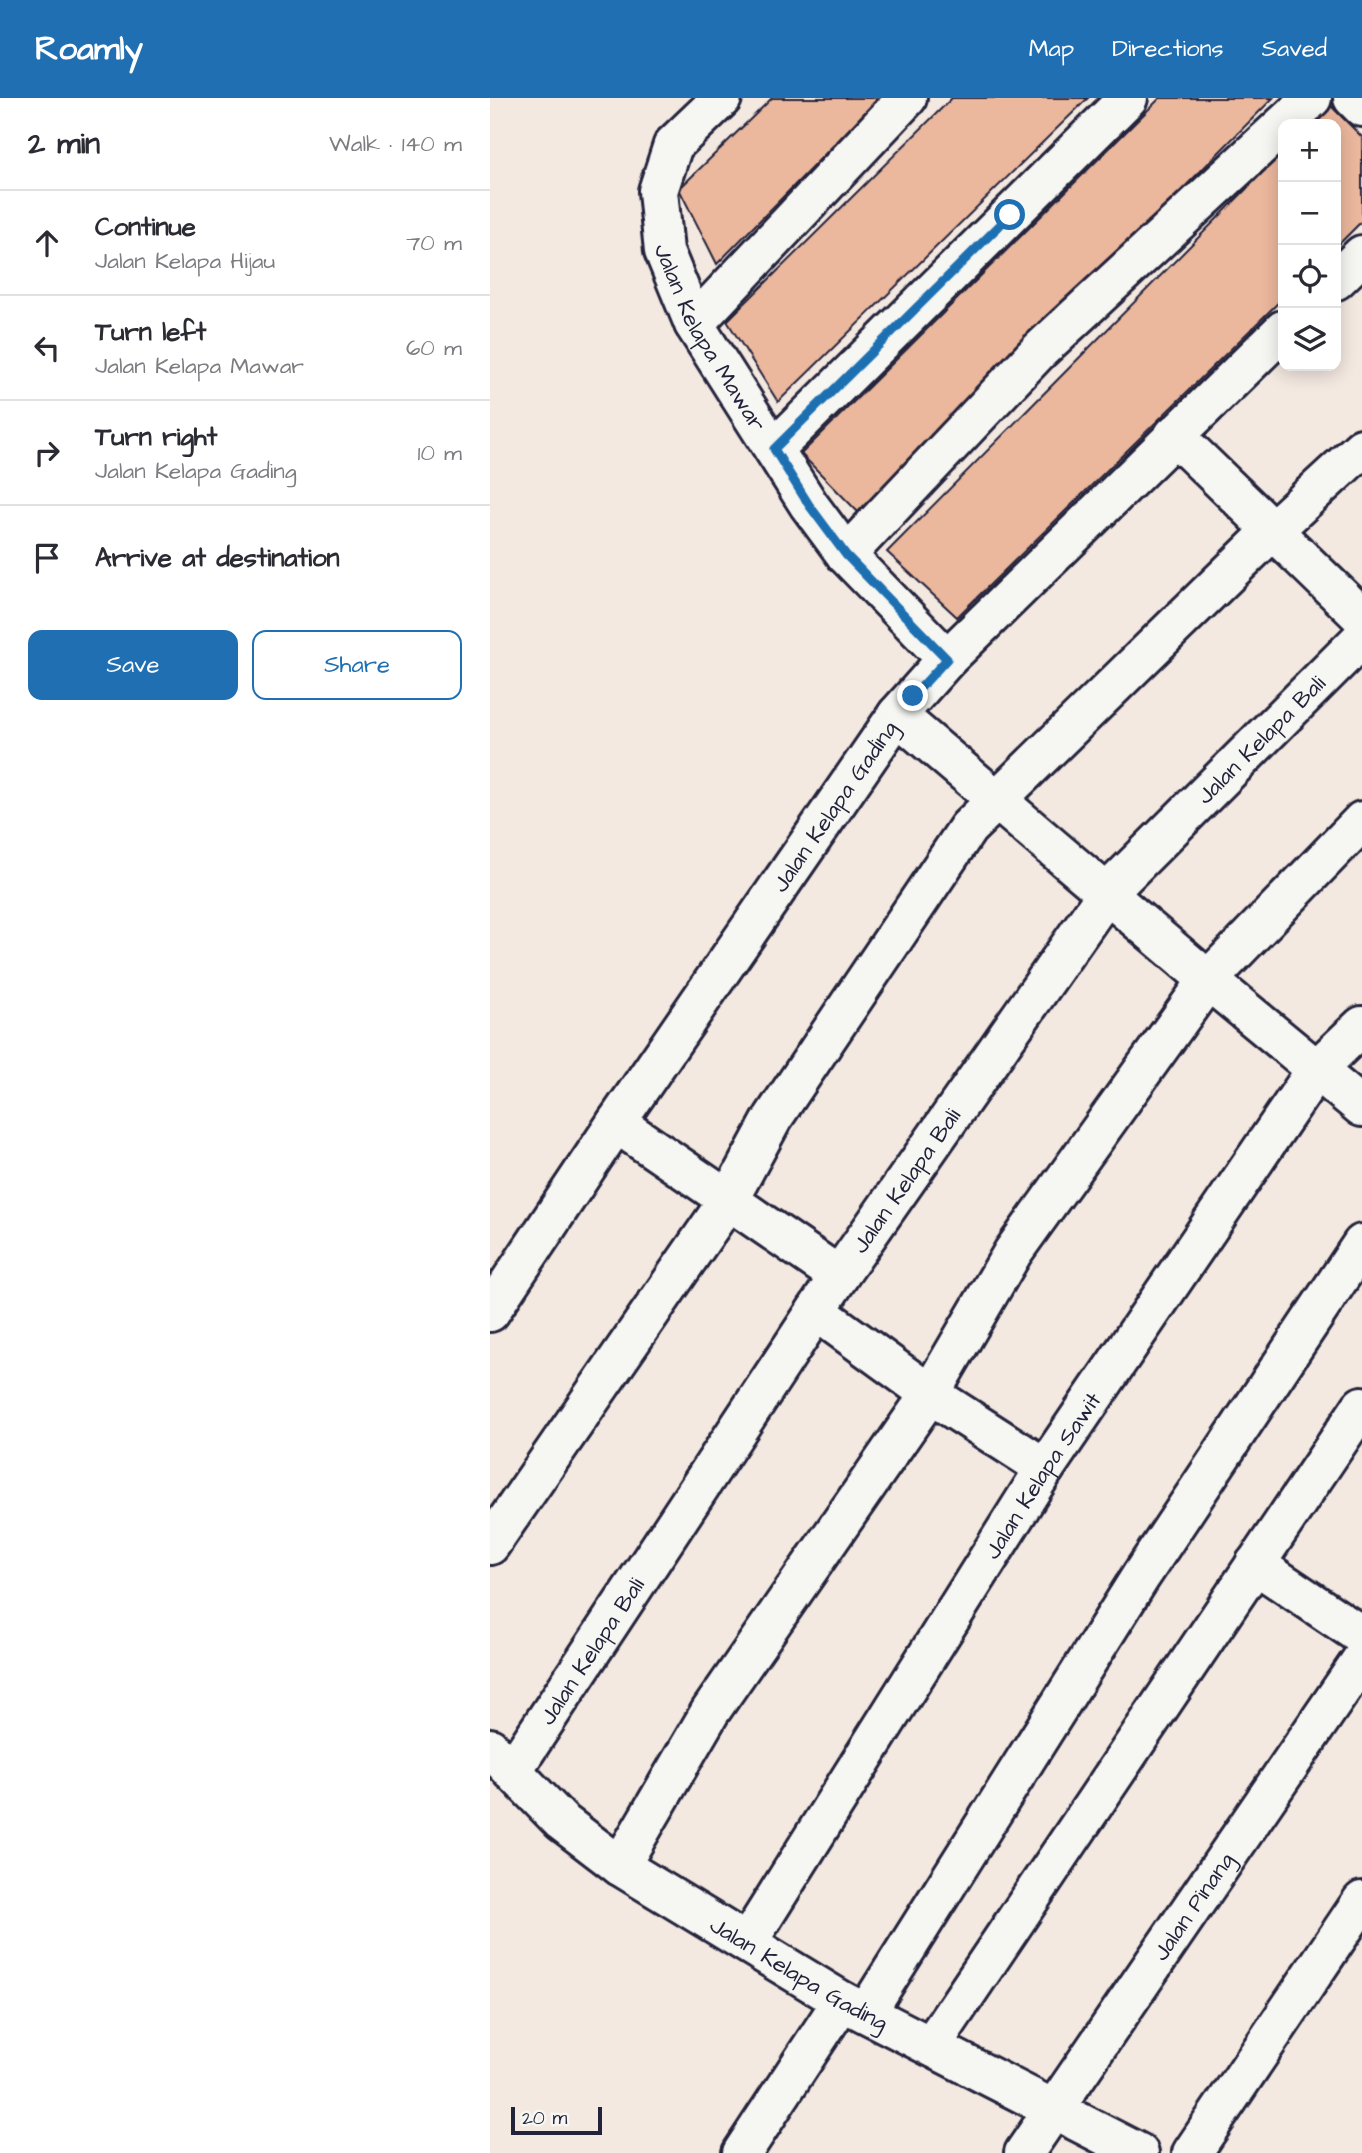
<!DOCTYPE html>
<meta charset="utf-8">
<style>
body{margin:0;font-family:"Architects Daughter",sans-serif;background:#f2f2f3;color:#2b2b33}
.controls{position:absolute;right:21px;top:21px;display:grid;overflow:hidden;border-radius:14px;box-shadow:0 4px 18px #0003}
.controls button{width:63px;height:63px;display:grid;place-items:center;padding:0;border:0;border-bottom:2px solid #e1e1e2;background:#fff;color:#2b2b33;font:35px sans-serif}
.scale{position:absolute;left:21px;bottom:18px;width:91px;box-sizing:border-box;padding-left:7px;border:4px solid #22223b;border-top:0;font-size:19px;line-height:24px;white-space:nowrap;color:#22223b;-webkit-text-stroke:5px #f6f6f2;paint-order:stroke}
.stop{position:absolute;width:21px;height:21px;margin:-16px;border:5px solid #1f6fb2;border-radius:50%;background:#fff}
.stop.end{background:#1f6fb2;border-color:#fff;box-shadow:0 2px 7px #0008}
.list{margin:0;padding:0;list-style:none}
h2{display:flex;justify-content:space-between;align-items:center;height:91px;margin:0;padding:0 28px;font-size:30px}
h2 small{font-size:23px;font-weight:400;color:#7c7c81}
.list li{display:grid;grid-template-columns:46px 1fr auto;gap:21px;align-items:center;box-sizing:border-box;height:105px;padding:0 28px;border-top:2px solid #e1e1e2}
.list b{display:block;font-size:26px;white-space:nowrap}
.list p{margin:0;font-size:23px;white-space:nowrap;color:#7c7c81}
.list em{font-size:23px;font-style:normal;color:#7c7c81}
.actions{display:flex;gap:14px;padding:21px 28px}
.actions a{flex:1;padding:16px 0;border:2px solid #1f6fb2;border-radius:14px;text-align:center;font-size:24px;color:#1f6fb2}
.actions .main{background:#1f6fb2;color:#fff}
.icon{flex:none;width:38px;height:38px;fill:none;stroke:currentColor;stroke-width:2;stroke-linecap:round;stroke-linejoin:round}
.map{position:relative;flex:none;width:872px;height:2055px;overflow:hidden}
header{display:flex;align-items:center;gap:42px;box-sizing:border-box;height:98px;padding:0 35px;background:#1f6fb2;color:#fff}
header strong{font-size:33px}
nav{display:flex;gap:38px;margin-inline-start:auto;font-size:24px}
main{display:flex}
aside{flex:1;background:#fff}
.map>svg:first-child{display:block}
.building{fill:#ebb79d;stroke:#22223b;stroke-width:2}
.lines{fill:none;stroke-linecap:round;stroke-linejoin:round}
.minor-casing{stroke:#22223b;stroke-width:44}
.minor{stroke:#f6f6f2;stroke-width:38}
.route{stroke:#1f6fb2;stroke-width:9}
.labels{text-anchor:middle;stroke-width:6;stroke-linejoin:round;paint-order:stroke}
.street-label{font-size:23px;fill:#22223b;stroke:#f6f6f2}
</style>
<header>
<strong>Roamly</strong>
<nav><a>Map</a><a>Directions</a><a>Saved</a></nav>
</header>
<main>
<aside>
<h2>2 min<small>Walk · 140 m</small></h2>
<ul class="list">
<li><svg class="icon" aria-label="ahead" viewBox="0 0 24 24"><path d="M12 20V5M6 11l6-6 6 6"/></svg><div><b>Continue</b><p>Jalan Kelapa Hijau</p></div><em>70 m</em></li>
<li><svg class="icon" aria-label="left" viewBox="0 0 24 24"><path d="M17 20v-9H6M10 6l-5 5 5 5"/></svg><div><b>Turn left</b><p>Jalan Kelapa Mawar</p></div><em>60 m</em></li>
<li><svg class="icon" aria-label="right" viewBox="0 0 24 24"><path d="M7 20v-9h11M14 6l5 5-5 5"/></svg><div><b>Turn right</b><p>Jalan Kelapa Gading</p></div><em>10 m</em></li>
<li><svg class="icon" aria-label="arrive" viewBox="0 0 24 24"><path d="M6 21V4h12l-3 4 3 4H6"/></svg><div><b>Arrive at destination</b></div></li>
</ul>
<div class="actions"><a class="main">Save</a><a>Share</a></div>
</aside>
<div class="map">
<svg width="872" height="2055" viewBox="0 0 872 2055">
<rect width="100%" height="100%" fill="#f4e9e1"/>
<filter id="ink" filterUnits="userSpaceOnUse"><feTurbulence type="fractalNoise" baseFrequency=".0143" numOctaves="2"/><feDisplacementMap in="SourceGraphic" scale="14" xChannelSelector="R" yChannelSelector="G"/><feConvolveMatrix kernelMatrix="1 2 1 2 8 2 1 2 1" color-interpolation-filters="sRGB"/></filter>
<g filter="url(#ink)">
<g class="building">
<path d="M282,0H390L227,166L189,91Z"/>
<path d="M462,0H598L288,304L237,223Z"/>
<path d="M670,0H783L370,416L311,356Z"/>
<path d="M840,7L872,39V123L846,149V26H821Z"/>
<path d="M793,54V200L467,519L397,454Z"/>
</g>
<g class="lines">
<defs>
<g id="minor">
<path id="s1" d="M232,0L183,47L168,93L174,153L204,226L319,407L356,457L457,561"/>
<path d="M863,0L872,9"/>
<path d="M794,26L822,0"/>
<path d="M846,182L872,157"/>
<path d="M204,226L417,0"/>
<path d="M684,337L872,519"/>
<path d="M284,351L638,0"/>
<path d="M356,457L549,253L793,27"/>
<path d="M407,617L718,882L872,1009"/>
<path d="M126,1025L349,1178"/>
<path d="M326,1213L440,1296L555,1370"/>
<path id="s2" d="M0,1214L126,1025L407,617L457,561L793,232"/>
<path d="M0,1447L239,1101L283,1020L478,730L783,432L872,350"/>
<path d="M765,1466L872,1538"/>
<path id="s3" d="M0,1650L71,1723L130,1768L352,1903L649,2055"/>
<path id="s4" d="M22,1673L349,1178L617,795L872,540"/>
<path d="M130,1768L220,1614L440,1296L523,1154L718,882L872,723"/>
<path id="s5" d="M257,1845L555,1370L826,972L872,928"/>
<path d="M376,1915L651,1478L872,1146"/>
<path d="M441,1948L872,1308"/>
<path d="M252,2055L352,1903"/>
<path id="s6" d="M534,2055L872,1561"/>
<path d="M702,2055L872,1803"/>
</g>
</defs>
<use href="#minor" class="minor-casing"/>
<use href="#minor" class="minor"/>
</g>
</g>
<g class="lines" filter="url(#ink)">
<path class="route" d="M423,598L457,561L356,457L319,407L284,351L520,117"/>
</g>
<g class="labels">
<g class="street-label">
<text dy="8" stroke="none"><textPath href="#s1" startOffset="275">Jalan Kelapa Mawar</textPath></text>
<text dy="8" stroke="none"><textPath href="#s4" startOffset="1278">Jalan Kelapa Bali</textPath></text>
<text dy="8" stroke="none"><textPath href="#s2" startOffset="612">Jalan Kelapa Gading</textPath></text>
<text dy="8" stroke="none"><textPath href="#s4" startOffset="710">Jalan Kelapa Bali</textPath></text>
<text dy="8" stroke="none"><textPath href="#s5" startOffset="553">Jalan Kelapa Sawit</textPath></text>
<text dy="8" stroke="none"><textPath href="#s4" startOffset="144">Jalan Kelapa Bali</textPath></text>
<text dy="8" stroke="none"><textPath href="#s6" startOffset="299">Jalan Pinang</textPath></text>
<text dy="8" stroke="none"><textPath href="#s3" startOffset="385">Jalan Kelapa Gading</textPath></text>
</g>
</g>
</svg>
<div class="controls">
<button>+</button>
<button>−</button>
<button><svg class="icon" aria-label="locate" viewBox="0 0 24 24"><circle cx="12" cy="12" r="6"/><path d="M12 2v4M12 18v4M2 12h4M18 12h4"/></svg></button>
<button><svg class="icon" aria-label="layers" viewBox="0 0 24 24"><path d="M12 4l9 5-9 5-9-5zM3 14l9 5 9-5"/></svg></button>
</div>
<div class="scale">20 m</div>
<div class="stop" style="left:520px;top:117px"></div>
<div class="stop end" style="left:423px;top:598px"></div>
</div>
</main>
